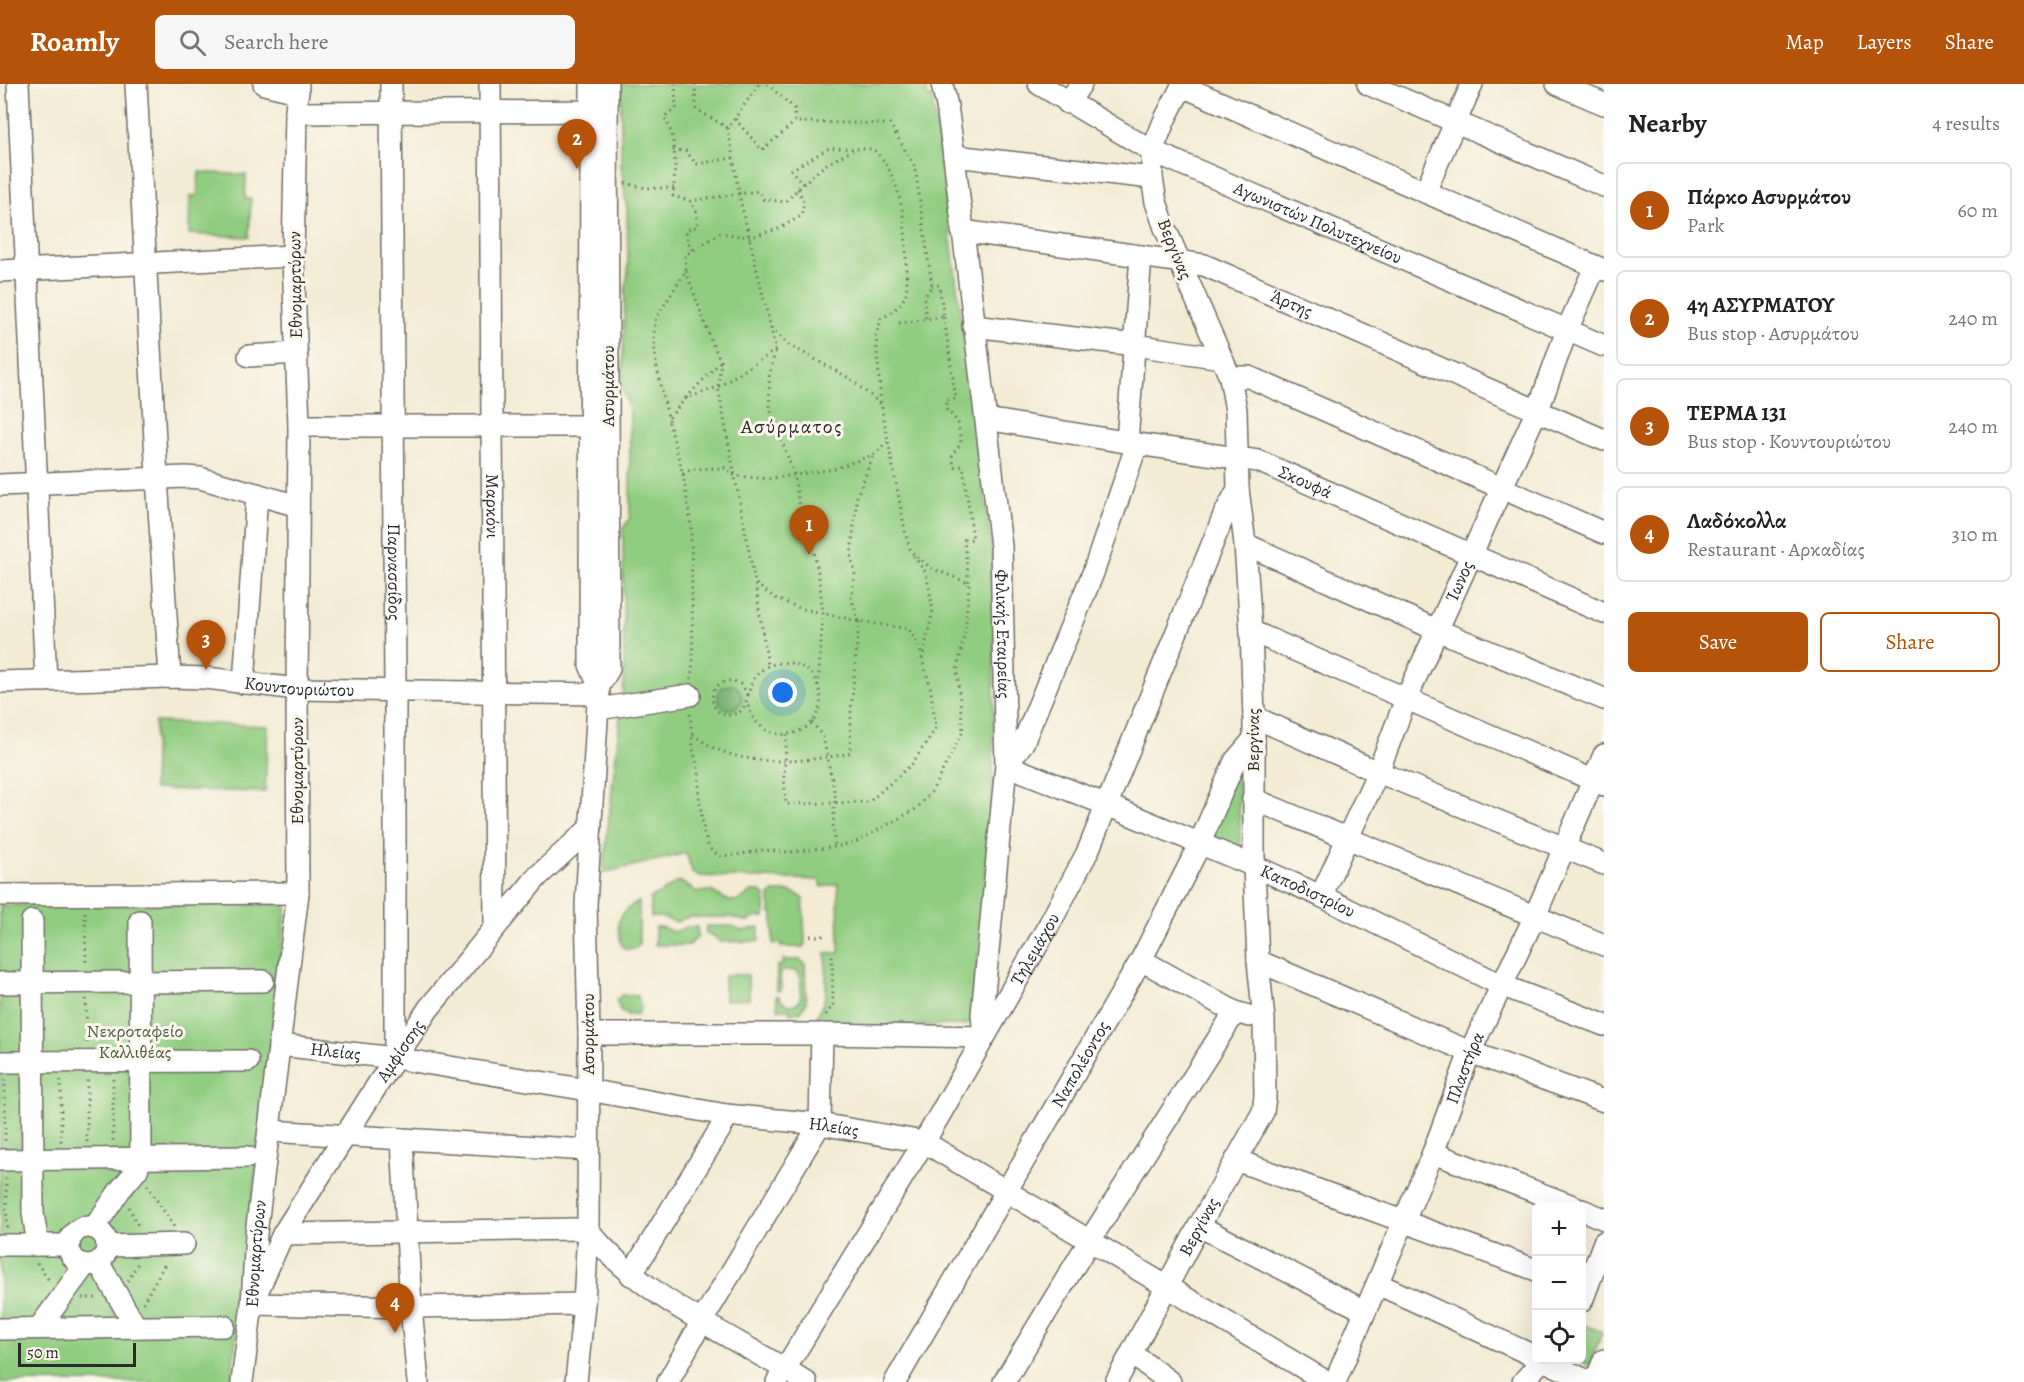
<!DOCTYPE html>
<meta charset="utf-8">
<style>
body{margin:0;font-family:Alegreya,serif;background:#f6f6f6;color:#222}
.controls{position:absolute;right:18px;bottom:18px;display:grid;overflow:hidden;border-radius:9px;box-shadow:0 6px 24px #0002}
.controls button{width:54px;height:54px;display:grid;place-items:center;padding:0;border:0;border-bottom:2px solid #e0e0e0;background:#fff;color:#222;font:30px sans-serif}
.scale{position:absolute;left:18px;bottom:15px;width:118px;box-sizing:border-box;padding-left:6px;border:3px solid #2b2b2b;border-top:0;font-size:16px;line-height:21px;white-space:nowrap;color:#2b2b2b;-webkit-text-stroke:4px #fbf7ec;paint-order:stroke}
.you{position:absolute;left:783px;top:609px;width:21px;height:21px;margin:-15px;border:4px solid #fff;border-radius:50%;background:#1a73e8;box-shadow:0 0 0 9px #1a73e833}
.badge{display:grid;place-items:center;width:39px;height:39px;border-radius:50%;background:#b45309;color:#fff;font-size:20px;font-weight:700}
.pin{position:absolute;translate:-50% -50px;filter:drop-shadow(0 2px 3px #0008)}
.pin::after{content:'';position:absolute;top:32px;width:21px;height:18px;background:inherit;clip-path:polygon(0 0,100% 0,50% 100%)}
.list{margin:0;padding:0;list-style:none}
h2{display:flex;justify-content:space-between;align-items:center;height:78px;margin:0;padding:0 24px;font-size:26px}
h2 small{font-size:20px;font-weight:400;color:#767676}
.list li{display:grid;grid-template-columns:39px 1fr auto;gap:18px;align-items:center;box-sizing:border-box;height:96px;margin:0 12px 12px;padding:0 12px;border:2px solid #e0e0e0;border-radius:9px}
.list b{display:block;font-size:22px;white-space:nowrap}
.list p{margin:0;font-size:20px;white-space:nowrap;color:#767676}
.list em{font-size:20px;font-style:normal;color:#767676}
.actions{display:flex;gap:12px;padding:18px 24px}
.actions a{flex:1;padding:14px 0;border:2px solid #b45309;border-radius:9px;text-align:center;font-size:21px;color:#b45309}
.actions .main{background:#b45309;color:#fff}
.icon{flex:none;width:33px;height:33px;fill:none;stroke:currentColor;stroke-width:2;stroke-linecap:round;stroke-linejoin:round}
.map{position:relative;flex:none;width:1604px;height:1298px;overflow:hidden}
header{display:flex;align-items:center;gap:36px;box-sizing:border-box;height:84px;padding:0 30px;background:#b45309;color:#fff}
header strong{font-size:28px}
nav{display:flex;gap:33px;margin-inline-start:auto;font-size:21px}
.search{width:420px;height:54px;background:#f6f6f6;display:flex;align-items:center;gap:15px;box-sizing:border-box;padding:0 21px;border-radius:9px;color:#767676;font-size:22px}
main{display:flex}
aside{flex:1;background:#fff}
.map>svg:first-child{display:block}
.green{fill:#91cd81;stroke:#5e7c56;stroke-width:1.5}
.forest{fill:#74b06f;stroke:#506e4d;stroke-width:1.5}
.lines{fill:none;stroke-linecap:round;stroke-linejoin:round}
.minor-casing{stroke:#716e66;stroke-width:24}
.path{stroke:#716e66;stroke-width:3;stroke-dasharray:1.5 4.5;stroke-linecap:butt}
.minor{stroke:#fff;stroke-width:21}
.labels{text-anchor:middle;stroke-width:6;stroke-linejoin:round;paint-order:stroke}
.street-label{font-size:18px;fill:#2b2b2b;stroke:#fbf7ec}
.park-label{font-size:18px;fill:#4a5c45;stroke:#fbf7ec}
.neighbourhood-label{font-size:20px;letter-spacing:1.5px;fill:#2b2b2b;stroke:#fbf7ec}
</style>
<header>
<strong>Roamly</strong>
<div class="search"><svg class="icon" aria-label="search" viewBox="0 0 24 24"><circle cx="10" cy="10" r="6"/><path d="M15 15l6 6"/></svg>Search here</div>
<nav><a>Map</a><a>Layers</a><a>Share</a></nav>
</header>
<main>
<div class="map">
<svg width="1604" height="1298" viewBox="0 0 1604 1298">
<rect width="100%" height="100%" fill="#fbf7ec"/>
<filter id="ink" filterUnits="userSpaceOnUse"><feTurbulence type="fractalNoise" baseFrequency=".0167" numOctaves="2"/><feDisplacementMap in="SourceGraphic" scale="12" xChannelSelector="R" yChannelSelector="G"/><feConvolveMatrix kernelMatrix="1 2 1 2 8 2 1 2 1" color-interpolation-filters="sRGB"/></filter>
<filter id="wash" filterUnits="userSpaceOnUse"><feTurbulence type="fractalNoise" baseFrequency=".008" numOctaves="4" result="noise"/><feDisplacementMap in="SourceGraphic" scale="24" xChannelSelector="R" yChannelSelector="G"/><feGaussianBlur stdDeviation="1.35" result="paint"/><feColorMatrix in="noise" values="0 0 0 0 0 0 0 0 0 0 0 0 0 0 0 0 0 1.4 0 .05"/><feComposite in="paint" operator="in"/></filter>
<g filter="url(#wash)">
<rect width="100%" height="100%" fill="#f3ebd4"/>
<g class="green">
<path d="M621,0H925L927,13H932L995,489L993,694L973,936L965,941L813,943L826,911V869H839L838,800L822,803L820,796L700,792L693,790L686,769L603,789L624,597L623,445L630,433V330L622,303L625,206L628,188L627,125L621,82Z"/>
<path d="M199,88L246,91L245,115H251L249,153L189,150L190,112H197Z"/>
<path d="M155,638L268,642L265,708L153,705Z"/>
<path d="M1237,681L1241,764L1210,751Z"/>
<path d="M677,798H681L697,808L711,807L729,817H738L751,808H761L765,812V833H756L749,837H744L731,833H688L676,838L660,833H651L650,814L661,809Z"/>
<path d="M774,808C785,808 796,806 803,815L805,859L803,863H781V860H773V830L770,829V811Z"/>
<path d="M639,818V860L636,864L625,865C620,861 621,858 620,852C614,835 623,825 639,818Z"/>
<path d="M287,820L231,1298H0V821Z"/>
<path d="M706,842H732L743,847L759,843V857L720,858L714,852L706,850Z"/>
<path d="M655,843H661L674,848L688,843H697L698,852L689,861H655Z"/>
<path d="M783,876H800L805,880L806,918L801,927L790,930V925H778L776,912H779C783,921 788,922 797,920C803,913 802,895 797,887L785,886L782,888L780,891L781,906L777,907V882L783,881Z"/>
<path d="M726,891H748L749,915L725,916L724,894Z"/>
<path d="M622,911L638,912L640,925L638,930L628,931L620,926L616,916Z"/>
<path d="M1582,1240L1602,1248L1590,1281L1575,1276H1582Z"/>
</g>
<circle class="forest" cx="730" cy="613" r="12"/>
</g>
<g filter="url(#ink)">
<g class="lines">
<defs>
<g id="minor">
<path d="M18,0L46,597"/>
<path d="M136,0L157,394L170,593"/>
<path d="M264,0L298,8"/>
<path id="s1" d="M391,0L395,607V974"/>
<path id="s2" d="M490,0L495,843"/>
<path id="s3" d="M942,0L947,22L954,72L1001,462L1006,681L982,930L984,953"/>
<path id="s4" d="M1039,0L1152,67L1604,262"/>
<path d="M1368,0L1604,102"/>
<path d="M1557,0L1604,20"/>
<path d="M1182,2L1604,186"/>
<path d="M1068,19L1081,0"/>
<path d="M296,29L605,27"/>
<path d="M954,72L1152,94"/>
<path d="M1425,108L1472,0"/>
<path id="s5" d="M962,147L1204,181L1604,356"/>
<path d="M0,187L293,172"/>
<path d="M973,242L1135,261L1221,274"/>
<path d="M249,272L297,269"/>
<path d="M1230,293H1249L1604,449"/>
<path id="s6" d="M986,335L1137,360L1258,377L1604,529"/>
<path d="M299,342H591"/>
<path d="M1127,358L1141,172"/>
<path id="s7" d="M1137,360L1093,489L1023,659L1006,681L1107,721L1254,782L1321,812L1501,901L1604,941"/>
<path d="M0,401L185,393L200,394L298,422"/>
<path d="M1245,460L1437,546L1604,615"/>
<path d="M1251,547L1604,701"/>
<path id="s8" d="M0,598L170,593L206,594L297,605L599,610"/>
<path d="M244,599L257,410"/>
<path d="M599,602L609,585L607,0"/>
<path d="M598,625L690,611"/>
<path d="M1254,633L1378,688L1604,780"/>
<path d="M1253,715L1604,861"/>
<path d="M0,811L298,809"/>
<path id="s9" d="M1321,812L1378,688L1406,615L1542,315L1567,246L1595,183"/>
<path d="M32,837L33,1129L38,1161"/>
<path d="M1141,876L1235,928L1249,932"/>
<path d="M1258,877L1470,968L1604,1017"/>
<path d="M0,899L263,897"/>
<path d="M589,950H822L984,953"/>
<path id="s10" d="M279,961L395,974L588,1006L726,1031L820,1040L924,1058L1327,1298"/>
<path d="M0,978L248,977"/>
<path d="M269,1047L588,1066"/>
<path d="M402,1055L411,1223L418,1298"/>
<path d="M1433,1069L1573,1122"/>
<path d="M0,1076L248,1073"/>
<path d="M1236,1076L1536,1186"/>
<path d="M1582,1126L1604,1135"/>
<path d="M1199,1142L1365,1227"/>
<circle cx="88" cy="1162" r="19"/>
<path d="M94,1144L120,1106L137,1086L141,1074L140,837"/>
<path d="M283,1150L573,1145L588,1146C644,1216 732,1251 806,1298"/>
<path d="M0,1161H68"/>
<path d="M107,1162L184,1160"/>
<path d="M98,1178L136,1243"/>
<path d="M631,1191L722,1042L726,1031"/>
<path d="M1378,1200L1536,1273"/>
<path id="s11" d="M258,1206L283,1150L378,1000L429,924L537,793L591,743"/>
<path d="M1582,1217L1604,1158"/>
<path d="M252,1220L411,1223L584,1220"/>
<path d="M39,1244L85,1181"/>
<path d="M0,1245L224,1242"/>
<path d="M1132,1270L1170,1298"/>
<path d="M1543,1276L1590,1298"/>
<path id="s12" d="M242,1298L252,1220L256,1150L298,809L297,605L299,342L293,172L296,29L298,0"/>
<path d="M576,1298L584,1220L588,1146L589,950L586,821L599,602L590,581L591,0"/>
<path d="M668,1298L702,1237L820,1040L822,950"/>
<path id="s13" d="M777,1298L924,1058L1050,839L1088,767L1224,431L1238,405"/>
<path id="s14" d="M895,1298L1141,876L1196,768L1235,677L1253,656"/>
<path d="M1004,1298L1090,1156L1235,928"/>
<path id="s15" d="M1116,1298L1199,1142L1263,1028L1265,1013L1264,936L1258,877L1254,782V633L1251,547L1245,460L1238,405L1236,326L1230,293L1165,144L1156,118L1152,94V67L1165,35L1183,0"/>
<path id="s16" d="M1335,1298L1433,1069L1470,968L1535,832L1604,671"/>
<path d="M1523,1298L1542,1276"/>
<path d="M1595,1298L1604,1276"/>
</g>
</defs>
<use href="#minor" class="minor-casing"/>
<g class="path">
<path d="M695,0L696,25L728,44L759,0"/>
<path d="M767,0L794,24L795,38L890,40L915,83L932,202L924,214L926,235"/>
<path d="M735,35L762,66L795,38"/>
<path d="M673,66L686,67L696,80L733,74"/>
<path d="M625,99L646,104H674"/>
<path d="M803,100L825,81L853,66"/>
<path d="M690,117L758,107L763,115L785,118L803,100L791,86L829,64L873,65C902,92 907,143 906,181C906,190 908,201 906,209C902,222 892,228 881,235L876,252L881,320L906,452L911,468L931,484L969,499L965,548L957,586L963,647L932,707L916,725L854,759L835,763L790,768L763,766L736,771L719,772L709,764L704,749L699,712V688L693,665L690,629"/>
<path d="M694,166L720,149L749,153L778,145L801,132L804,119L798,105"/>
<path d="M686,187L712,259L721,277L718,303L755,499L768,582"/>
<path d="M944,233L956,315L946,316L947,326L958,338L961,359L952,371L954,383L963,382L973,455L964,456L969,499"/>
<path d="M899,239L944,233L939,201L932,202"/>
<path d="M771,244L789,261L849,294L881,320"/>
<path d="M775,268L769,293L770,325L794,390L804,450L814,467L819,494L823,529L818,602"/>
<path d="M686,314L721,277"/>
<path d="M669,337C662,309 649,262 656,234L686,187L685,171L693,166L688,158L686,146L698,142L696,127L690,117L673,112C675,89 678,53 664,33L676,24L675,0"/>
<path d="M683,390L692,385L725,384L735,392L768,395L834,385L875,370L887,358"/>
<path d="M756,500L775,514L799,524L858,537"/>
<path d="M859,537L851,514L855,489L851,471L857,412L874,370"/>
<path d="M691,595L693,577L691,442L683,390L669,339L670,333L685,315L718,303L776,266L740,115L728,44"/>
<path d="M747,611C742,595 727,592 715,604C709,617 713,626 726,632L739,629C752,616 745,599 762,586C772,578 787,577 798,581C808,585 816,594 819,605C832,652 759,672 747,618"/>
<path d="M812,638L823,653L833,700L835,712L833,744L835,763"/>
<path d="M693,650C734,686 801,679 850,669L851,627L859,537L909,545L919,563L922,574"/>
<path d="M787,650L784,692L786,720L869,718L912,680L936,644L930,601L922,576L933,526L926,489L914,472"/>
<path d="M85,828L86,881"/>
<path d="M810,852H824"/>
<path d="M86,915L87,959"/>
<path d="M826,931L833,921L832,869"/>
<path d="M5,995V1058"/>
<path d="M113,995V1057"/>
<path d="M61,996V1059"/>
<path d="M87,1058V996"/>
<path d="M6,1094L7,1145"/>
<path d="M147,1101L174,1143"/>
<path d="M129,1123L139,1144"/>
<path d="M37,1179L50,1198"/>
<path d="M128,1197L138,1179"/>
<path d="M82,1214H99"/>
<path d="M143,1219L166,1178"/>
</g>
<use href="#minor" class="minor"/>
</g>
</g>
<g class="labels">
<g class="street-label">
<text dy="6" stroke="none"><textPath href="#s4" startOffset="312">Αγωνιστών Πολυτεχνείου</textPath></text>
<text transform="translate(1175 165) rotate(68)" y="6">Βεργίνας</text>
<text transform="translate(295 201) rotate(-91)" y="6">Εθνομαρτύρων</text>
<text dy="6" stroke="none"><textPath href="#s5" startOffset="340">Άρτης</textPath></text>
<text transform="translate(608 302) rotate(-90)" y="6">Ασυρμάτου</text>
<text dy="6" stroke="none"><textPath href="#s6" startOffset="327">Σκουφά</textPath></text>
<text dy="6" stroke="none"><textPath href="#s2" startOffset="422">Μαρκόνι</textPath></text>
<text dy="6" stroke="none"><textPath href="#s1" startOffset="488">Παρνασσίδος</textPath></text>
<text dy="6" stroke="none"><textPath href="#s9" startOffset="344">Ίωνος</textPath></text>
<text dy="6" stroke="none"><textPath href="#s3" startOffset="554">Φιλικής Εταιρείας</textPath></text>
<text dy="6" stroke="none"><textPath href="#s8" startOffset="300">Κουντουριώτου</textPath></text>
<text transform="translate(1253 656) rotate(-90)" y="6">Βεργίνας</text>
<text transform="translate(297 687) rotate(-90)" y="6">Εθνομαρτύρων</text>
<text dy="6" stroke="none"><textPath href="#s7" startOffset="675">Καποδιστρίου</textPath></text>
<text dy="6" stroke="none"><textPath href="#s13" startOffset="504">Τηλεμάχου</textPath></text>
<text transform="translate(588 950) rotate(-90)" y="6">Ασυρμάτου</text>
<text dy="6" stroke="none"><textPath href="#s11" startOffset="279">Αμφίσσης</textPath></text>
<text dy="6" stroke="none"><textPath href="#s10" startOffset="57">Ηλείας</textPath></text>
<text dy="6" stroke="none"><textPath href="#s14" startOffset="368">Ναπολέοντος</textPath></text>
<text dy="6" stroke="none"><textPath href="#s16" startOffset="340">Πλαστήρα</textPath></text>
<text dy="6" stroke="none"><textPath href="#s10" startOffset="561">Ηλείας</textPath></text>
<text dy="6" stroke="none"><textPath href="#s15" startOffset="176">Βεργίνας</textPath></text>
<text dy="6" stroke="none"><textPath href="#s12" startOffset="129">Εθνομαρτύρων</textPath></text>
</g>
<g class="park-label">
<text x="135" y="953">Νεκροταφείο<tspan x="135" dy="21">Καλλιθέας</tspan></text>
</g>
<g class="neighbourhood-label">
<text x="792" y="349">Ασύρματος</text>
</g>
</g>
</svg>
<div class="controls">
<button>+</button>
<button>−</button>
<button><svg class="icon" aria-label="locate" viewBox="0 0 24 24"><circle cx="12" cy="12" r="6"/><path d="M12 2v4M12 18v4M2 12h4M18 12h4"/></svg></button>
</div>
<div class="scale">50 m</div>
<div class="you"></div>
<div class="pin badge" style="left:809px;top:471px">1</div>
<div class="pin badge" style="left:577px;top:85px">2</div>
<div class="pin badge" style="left:206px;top:586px">3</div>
<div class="pin badge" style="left:395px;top:1249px">4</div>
</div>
<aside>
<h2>Nearby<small>4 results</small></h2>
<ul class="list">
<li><span class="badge">1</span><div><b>Πάρκο Ασυρμάτου</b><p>Park</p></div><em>60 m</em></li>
<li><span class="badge">2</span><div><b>4η ΑΣΥΡΜΑΤΟΥ</b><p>Bus stop · Ασυρμάτου</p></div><em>240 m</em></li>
<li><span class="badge">3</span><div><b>ΤΕΡΜΑ 131</b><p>Bus stop · Κουντουριώτου</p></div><em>240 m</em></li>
<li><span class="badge">4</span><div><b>Λαδόκολλα</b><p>Restaurant · Αρκαδίας</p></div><em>310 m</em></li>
</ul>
<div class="actions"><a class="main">Save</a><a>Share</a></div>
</aside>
</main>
